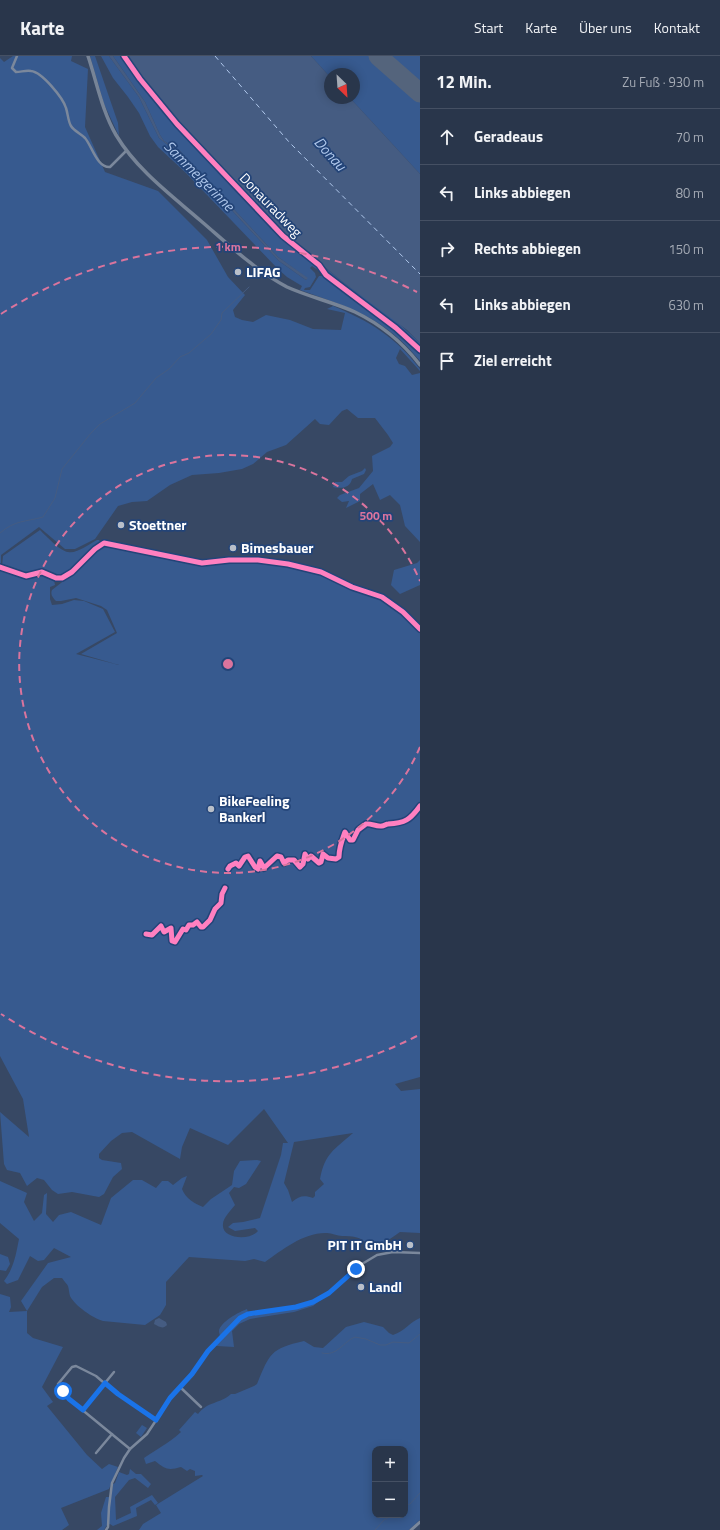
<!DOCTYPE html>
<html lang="de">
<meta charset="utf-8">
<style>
body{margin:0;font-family:"Titillium Web",sans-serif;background:#313e52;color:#f1f3f6}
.controls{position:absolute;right:12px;bottom:12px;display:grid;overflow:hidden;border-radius:8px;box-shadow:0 2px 10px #0003}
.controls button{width:36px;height:36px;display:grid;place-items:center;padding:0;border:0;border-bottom:1px solid #455063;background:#29364b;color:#f1f3f6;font:20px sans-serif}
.compass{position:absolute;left:324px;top:12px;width:36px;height:36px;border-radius:50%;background:#29364b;box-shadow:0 2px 10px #0003;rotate:155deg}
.stop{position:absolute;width:12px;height:12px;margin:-9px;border:3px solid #1a73e8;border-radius:50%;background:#fff}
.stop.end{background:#1a73e8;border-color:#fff;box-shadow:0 1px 4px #0008}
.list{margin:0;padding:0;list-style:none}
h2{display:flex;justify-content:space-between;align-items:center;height:52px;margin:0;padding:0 16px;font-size:17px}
h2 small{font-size:13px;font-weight:400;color:#a5abb5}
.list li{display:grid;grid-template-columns:26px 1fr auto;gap:12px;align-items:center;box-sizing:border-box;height:56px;padding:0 16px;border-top:1px solid #455063}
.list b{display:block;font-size:15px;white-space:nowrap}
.list em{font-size:13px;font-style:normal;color:#a5abb5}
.icon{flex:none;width:22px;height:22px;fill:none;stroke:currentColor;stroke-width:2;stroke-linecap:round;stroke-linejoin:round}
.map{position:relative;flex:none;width:420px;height:1474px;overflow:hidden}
header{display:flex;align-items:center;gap:24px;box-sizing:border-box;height:56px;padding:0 20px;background:#29364b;border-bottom:1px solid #455063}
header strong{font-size:19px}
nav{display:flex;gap:22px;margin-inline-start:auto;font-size:14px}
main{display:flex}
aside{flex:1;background:#29364b}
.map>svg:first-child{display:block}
.green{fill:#375a8f;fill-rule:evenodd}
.water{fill:#455c82}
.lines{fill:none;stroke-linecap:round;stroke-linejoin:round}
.stream{stroke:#455c82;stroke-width:1}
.ferry{stroke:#b0c8ec;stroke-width:1;stroke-dasharray:5 4;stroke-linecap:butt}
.runway{stroke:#54647c;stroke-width:19}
.minor{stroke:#7b889c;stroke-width:2.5}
.tertiary{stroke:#7b889c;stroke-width:3}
.secondary{stroke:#778497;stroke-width:3.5}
.cycleway-casing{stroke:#234478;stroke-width:8}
.cycleway{stroke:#ff80c0;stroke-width:5}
.route{stroke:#1a73e8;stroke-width:5}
.ring{fill:none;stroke:#da749d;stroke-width:2;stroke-dasharray:7 5}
.poi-dot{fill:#b9bfc9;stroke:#234478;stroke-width:1.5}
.labels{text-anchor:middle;stroke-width:3.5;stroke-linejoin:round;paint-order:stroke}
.street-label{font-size:14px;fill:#fff;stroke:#234478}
.poi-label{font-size:14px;font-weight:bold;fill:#fff;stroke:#234478;text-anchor:start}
.water-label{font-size:15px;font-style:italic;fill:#b0c8ec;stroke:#234478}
.centre{fill:#da749d;stroke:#234478;stroke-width:2}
.ring-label{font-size:12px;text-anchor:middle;font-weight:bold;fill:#da749d;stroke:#234478;stroke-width:3.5;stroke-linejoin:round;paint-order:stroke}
</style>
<header>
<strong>Karte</strong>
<nav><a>Start</a><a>Karte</a><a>Über uns</a><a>Kontakt</a></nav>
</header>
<main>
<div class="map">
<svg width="420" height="1474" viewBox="0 0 420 1474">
<rect width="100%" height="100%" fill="#374864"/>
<g class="green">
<path d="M13,0H72L71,5L88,13L85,71L105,116L158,135L207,184L228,221L245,239L233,254L235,261L242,264L253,266L266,259L290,264L313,273L341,274L345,257L327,253L333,250C369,265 396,281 420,313V315L400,293L396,302L399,308L405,310L412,319L420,317V486L405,470L400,449L390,439L380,444L373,428L360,438V445L346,452L349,445L342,446L337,442L340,439L359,432L373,415L372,400L390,391L393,387L388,379L375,362H358L347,353L342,355L329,369L320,368L315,363L286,389L267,396L253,408L242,413L219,417L192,419L170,429L147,445L132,446L118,450L95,483L75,493H65L39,471L1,499V512L27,521L43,517L54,524L55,529L50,531V543L52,549L62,548L74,544L84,545L103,553L115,576L76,598L119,609L81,598L117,577L107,554L101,550L76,542L61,545H56C53,542 50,539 52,534L80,512L101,491L108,490L199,506L230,503L253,502L287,506L305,510L330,518L360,532L381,539L412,562L411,566L420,575V1021L395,1028L401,1035L420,1033V1177L400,1176L387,1185L375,1191L367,1189C362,1180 351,1180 342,1180C337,1180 332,1177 327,1177C304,1176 282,1194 265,1206L254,1203L245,1205L189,1201L166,1226V1249L160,1259L145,1269L103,1265C93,1262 75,1250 70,1240C69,1237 69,1233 68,1230C67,1228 64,1225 62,1222H54L42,1231L27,1255V1277L33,1282L63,1291L42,1331L53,1346L47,1350L87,1399L102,1413L109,1408L118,1411L109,1433L61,1452L69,1469L62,1474H0V1238L10,1241L11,1251L9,1256L27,1255L21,1245L48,1207L71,1201L54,1192L44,1204L38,1205L30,1200L18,1224L7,1228L4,1225C14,1212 16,1198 19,1183L0,1167V1125L27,1137L24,1146L34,1165L42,1157L44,1139L47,1137L46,1158L53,1166L59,1159L71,1156L101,1169L111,1142L133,1124H142L156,1132L162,1125H168L173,1129L182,1122L187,1120L182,1133C186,1143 194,1147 203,1151L211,1143L232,1129L234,1115L240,1105L257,1104L261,1105L246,1128L239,1132L234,1131L229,1137L235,1149C231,1154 223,1162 223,1168C221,1183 250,1185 258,1175L255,1172L235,1175L228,1171L233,1167L243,1166L260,1162L281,1099L283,1087H288L264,1053L228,1089L190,1072L182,1091L180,1103L132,1076L122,1077L111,1085L99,1098V1102L102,1104L121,1107L122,1113L113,1121L104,1138L99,1141L72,1136L58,1138L52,1134L44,1124L37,1122L27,1130L20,1117L7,1114L4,1108L0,1056L29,1081L23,1043L0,1000V2L4,6ZM353,1077C334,1094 325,1097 320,1123L324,1128L315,1136V1140L313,1142C304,1139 299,1140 292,1146L288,1134L284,1127L294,1086Z"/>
<path d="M90,0H95L118,67L119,80L104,48Z"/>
<path d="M101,0H109L139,41L159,82L178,97L205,129L213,134L279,205L306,224L307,222L278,201L180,95L164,85L160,79L145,46L113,0H123L140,24L173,64L281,179L317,209L321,216L312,210L310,212L315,217L316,221L310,231L305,232L304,234H310L319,220H326L409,284L420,296V305C384,261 351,252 300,234L302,230L287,221L278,213L186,117L158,91L150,80L139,57L128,41L113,22Z"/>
<path d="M125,0L165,51L288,181L343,226L392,261L420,287V293L404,277L329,220L318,207L283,179L162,49L139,21Z"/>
<path d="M311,0H420V118L350,42H354V18H330V21Z"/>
<path d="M365,412L366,414L364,418L352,423C350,432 341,433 333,431L335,426H342L349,420L362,415Z"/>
<path d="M40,474C46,480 60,495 68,496C77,498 89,488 97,484H99L101,487L69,518L60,522L42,515L25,519L2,510L3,500Z"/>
<path d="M420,504V529L400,538L391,529L394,514L417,507Z"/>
<path d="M0,1198L8,1201L10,1208L6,1215L0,1214Z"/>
<path d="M324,1241L313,1250L294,1256L250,1263L239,1268L232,1275L234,1291L217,1290L216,1289L237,1265L244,1261L301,1251Z"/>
<path d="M247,1253L248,1257C236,1261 228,1272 220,1281C220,1279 219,1277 219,1275C220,1266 239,1256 247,1253Z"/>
<path d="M420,1262V1464L409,1474H139L143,1468L161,1457L156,1449L203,1420L202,1419L195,1420V1415L190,1413L187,1415L181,1411C168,1415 165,1413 155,1405L146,1408L144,1402C157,1393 169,1387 181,1376L179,1374L195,1356L198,1358C208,1345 220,1348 231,1338H235L254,1330L257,1328C270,1297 270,1293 304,1285L314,1291L323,1292L346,1271L364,1266L383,1271L389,1277L393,1279C405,1275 410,1266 420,1262ZM375,1393H405V1459H375Z"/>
<path d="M142,1369L147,1372L141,1381L136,1377Z"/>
<path d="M130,1413L136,1418H141L151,1428L148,1432L135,1422L129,1424L115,1441L116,1464L131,1457L130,1451L152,1439L158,1447L155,1449L151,1444L136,1452L137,1460L113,1470L110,1468L107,1469L104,1474H97L102,1470L101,1457L106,1441H111L113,1428L115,1427L119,1416L127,1419L129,1418Z"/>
</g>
<g class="water">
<path d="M109,0H113L145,46L160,79L164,85L180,95L278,201L308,222L306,224L279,205L213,134L205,129L178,97L159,82L139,41Z"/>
<path d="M126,0H311L330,21V42H350L420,118V287L407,274L343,226L280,174L165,51Z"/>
<path d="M159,1262L166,1266L167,1269C163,1274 158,1270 154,1268L155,1264Z"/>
</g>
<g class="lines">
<g class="stream">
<path d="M0,477C15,464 25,466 43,461L55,442L62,413L91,377L100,368L135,347L156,322L169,313L180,301L189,297L211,278L221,264L222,257L249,231"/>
<path d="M322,1297C337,1301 344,1285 355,1281L366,1283L380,1289H386L393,1286L409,1287L420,1278"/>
<path d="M405,1450L410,1448L420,1437"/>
<path d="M375,1474L384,1464L393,1459"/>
</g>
<path class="ferry" d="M215,0L289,86L420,218"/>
<path class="runway" d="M378,0L420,37"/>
<g class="minor">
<path d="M17,0L12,12L16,16C21,16 26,14 31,15C42,16 63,42 66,52C68,58 68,65 71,70C74,75 81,78 85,82C92,90 97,112 110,111L126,95"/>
<path d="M0,511L26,520L42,516L56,522H62L72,516L95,493L104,487L202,507L229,504H258L288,508L321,516L352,531L382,541L403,556L420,573"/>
<path d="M180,1331L201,1351"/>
<path d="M83,1354L114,1316"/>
<path d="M130,1393L69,1343L58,1328L72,1311L76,1310L96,1320L117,1338L156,1364"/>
<path d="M96,1397L112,1378"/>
<path d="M106,1474L108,1471L109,1451L112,1427L124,1402L130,1393L147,1378L174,1337L192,1318L208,1295L236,1265L248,1258L296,1251L313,1246L329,1237L362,1208L377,1199L393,1196L420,1197"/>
</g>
<path class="tertiary" d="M411,1474L420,1466"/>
<path class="secondary" d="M88,0C97,27 102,55 116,79C137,114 171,139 201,165C228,188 255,214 287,231C309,241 333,246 355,256C380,268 403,287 420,309"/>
<defs>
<g id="cycleway">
<path d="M124,0L140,23L177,68L283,180L319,209L326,219L396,272L420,294"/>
<path d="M0,511L26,520L42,516L56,522H62L72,516L95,493L104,487L202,507L229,504H258L288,508L321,516L352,531L382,541L403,556L420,573"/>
<path d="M228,813L230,810L236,807L239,810L245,801L248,800L255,811L258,813L260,805L264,812L277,800L281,801L284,807L288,804H294L300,811L303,808L305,798L308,803L311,800L319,807L321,806L323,798L328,802L336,803L339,801C339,791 342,784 345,776L350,784H353L358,774L366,768C371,767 376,771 382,770C384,770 386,768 388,768C405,767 410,764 420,750"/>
<path d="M146,878L152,879L161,870L164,876L171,872L172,885L175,886L183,873L186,874L189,869H193L197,866L201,871H203L210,864L215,853L221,847L222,838L225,832"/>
</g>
</defs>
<use href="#cycleway" class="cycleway-casing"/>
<use href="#cycleway" class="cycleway"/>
</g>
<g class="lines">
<path class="route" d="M63,1335L69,1343L83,1354L105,1327L118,1338L156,1364L170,1342L192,1318L208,1295L240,1262L248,1258L296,1251L313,1246L329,1237L356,1213"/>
</g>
<g class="ring">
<path d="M420 691A209 209 0 1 1 420 525"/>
<path d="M417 980A417 417 0 0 1 1 958M1 258A417 417 0 0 1 417 236"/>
</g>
<g class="poi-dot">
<circle cx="238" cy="216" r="4"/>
<circle cx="121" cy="469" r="4"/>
<circle cx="233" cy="492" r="4"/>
<circle cx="211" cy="753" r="4"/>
<circle cx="410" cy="1189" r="4"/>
<circle cx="361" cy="1231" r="4"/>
</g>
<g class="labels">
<g class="street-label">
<text transform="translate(271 149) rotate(46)" y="5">Donauradweg</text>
</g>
<g class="poi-label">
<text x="246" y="221">LIFAG</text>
<text x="129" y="474">Stoettner</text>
<text x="241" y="497">Bimesbauer</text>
<text x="219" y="750">BikeFeeling<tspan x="219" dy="16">Bankerl</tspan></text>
<text x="402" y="1194" text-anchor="end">PIT IT GmbH</text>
<text x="369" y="1236">Landl</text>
</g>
<g class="water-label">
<text transform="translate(330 98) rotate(48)" y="5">Donau</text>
<text transform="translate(199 120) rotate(45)" y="5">Sammelgerinne</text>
</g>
</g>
<circle cx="228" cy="608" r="6" class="centre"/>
<g class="ring-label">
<text x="228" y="195">1 km</text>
<text x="376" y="464">500 m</text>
</g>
</svg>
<div class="controls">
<button>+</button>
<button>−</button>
</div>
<svg class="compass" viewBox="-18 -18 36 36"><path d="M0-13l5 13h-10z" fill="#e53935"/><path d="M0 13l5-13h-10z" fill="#a5abb5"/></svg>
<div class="stop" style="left:63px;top:1335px"></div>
<div class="stop end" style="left:356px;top:1213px"></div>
</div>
<aside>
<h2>12 Min.<small>Zu Fuß · 930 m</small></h2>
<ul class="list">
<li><svg class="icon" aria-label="ahead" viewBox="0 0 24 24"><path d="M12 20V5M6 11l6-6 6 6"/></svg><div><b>Geradeaus</b></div><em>70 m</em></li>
<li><svg class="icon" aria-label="left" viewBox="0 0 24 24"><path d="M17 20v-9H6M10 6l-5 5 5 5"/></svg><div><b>Links abbiegen</b></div><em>80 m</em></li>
<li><svg class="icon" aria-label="right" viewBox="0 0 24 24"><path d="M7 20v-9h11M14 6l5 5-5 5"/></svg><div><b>Rechts abbiegen</b></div><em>150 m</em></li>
<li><svg class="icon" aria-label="left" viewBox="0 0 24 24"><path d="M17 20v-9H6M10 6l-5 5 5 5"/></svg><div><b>Links abbiegen</b></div><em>630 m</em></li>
<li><svg class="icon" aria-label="arrive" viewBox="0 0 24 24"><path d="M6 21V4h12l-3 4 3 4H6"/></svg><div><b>Ziel erreicht</b></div></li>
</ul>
</aside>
</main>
